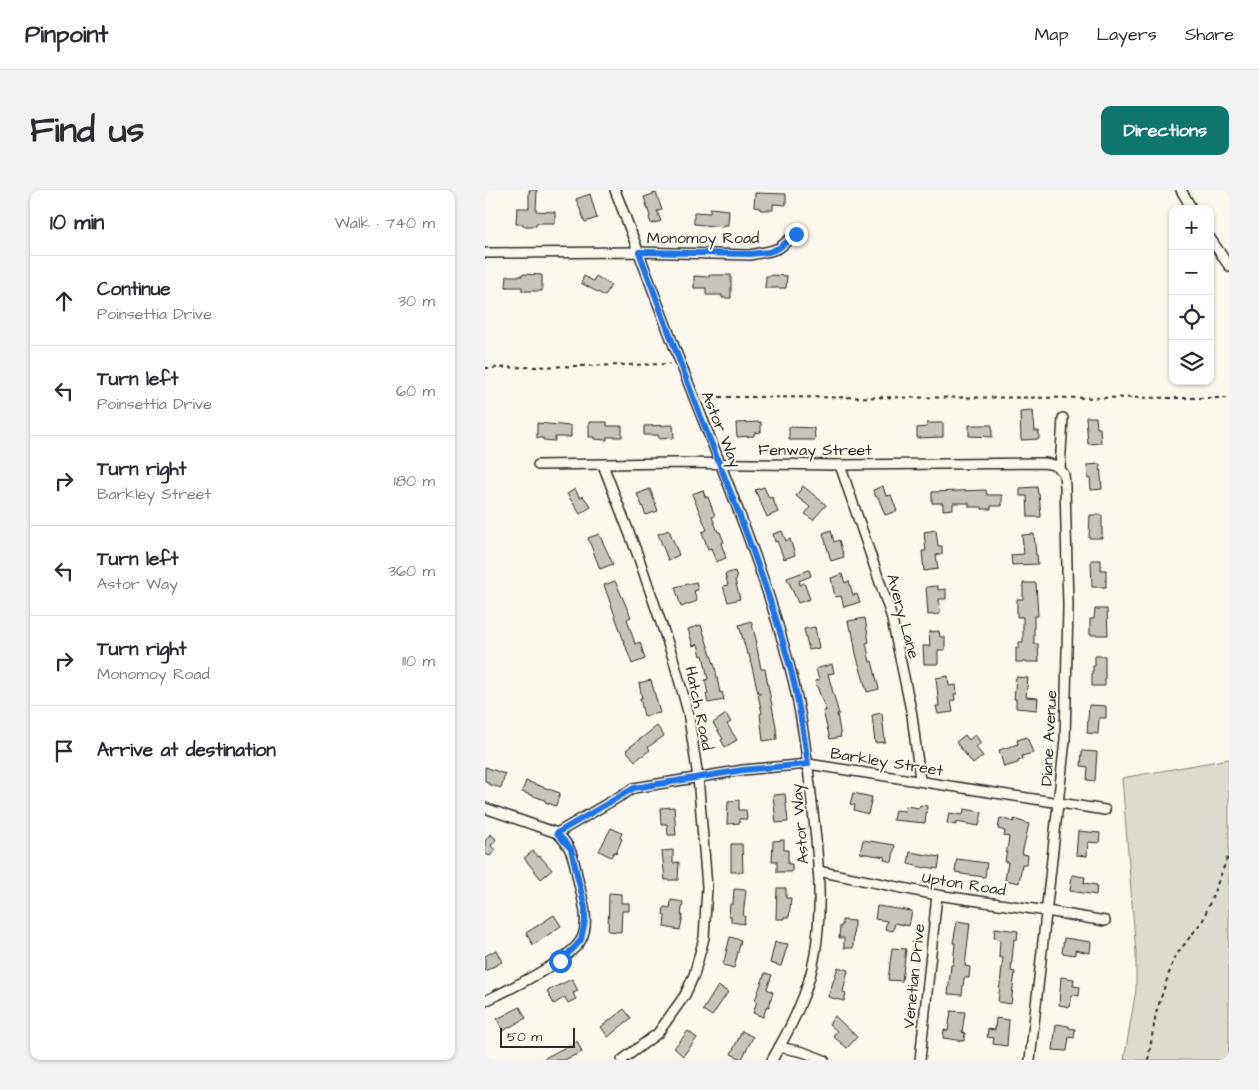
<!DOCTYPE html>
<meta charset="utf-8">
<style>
body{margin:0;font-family:"Architects Daughter",sans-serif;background:#f2f2f3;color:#2b2b33}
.controls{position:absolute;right:15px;top:15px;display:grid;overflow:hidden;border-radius:10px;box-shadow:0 1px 4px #0004}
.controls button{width:45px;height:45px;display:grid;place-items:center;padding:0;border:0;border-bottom:1px solid #e1e1e2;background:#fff;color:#2b2b33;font:25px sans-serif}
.scale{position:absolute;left:15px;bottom:12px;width:75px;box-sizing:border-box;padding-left:5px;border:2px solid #2b2b2b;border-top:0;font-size:14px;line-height:18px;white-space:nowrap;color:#2b2b2b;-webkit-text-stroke:4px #fbf7ec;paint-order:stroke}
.stop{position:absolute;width:15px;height:15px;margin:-11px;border:4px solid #1a73e8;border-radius:50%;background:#fff}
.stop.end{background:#1a73e8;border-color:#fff;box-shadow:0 1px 5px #0008}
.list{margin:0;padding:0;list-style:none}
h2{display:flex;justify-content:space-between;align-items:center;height:65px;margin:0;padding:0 20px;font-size:21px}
h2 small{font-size:16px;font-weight:400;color:#7c7c81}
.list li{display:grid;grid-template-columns:32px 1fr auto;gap:15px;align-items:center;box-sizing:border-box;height:90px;padding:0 20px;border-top:1px solid #e1e1e2}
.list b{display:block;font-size:19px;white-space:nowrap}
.list p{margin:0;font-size:16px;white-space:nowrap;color:#7c7c81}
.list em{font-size:16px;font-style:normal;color:#7c7c81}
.icon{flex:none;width:28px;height:28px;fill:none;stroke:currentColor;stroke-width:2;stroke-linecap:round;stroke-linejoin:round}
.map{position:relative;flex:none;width:744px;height:870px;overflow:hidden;border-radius:10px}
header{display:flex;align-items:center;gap:30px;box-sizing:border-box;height:70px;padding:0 25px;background:#fff;border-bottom:1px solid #e1e1e2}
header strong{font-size:24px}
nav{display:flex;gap:28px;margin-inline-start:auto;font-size:18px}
.intro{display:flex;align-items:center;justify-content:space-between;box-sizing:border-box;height:120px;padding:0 30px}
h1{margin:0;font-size:35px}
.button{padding:12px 22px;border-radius:10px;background:#0f766e;color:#fff;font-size:18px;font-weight:700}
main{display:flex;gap:30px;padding:0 30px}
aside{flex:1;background:#fff;border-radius:10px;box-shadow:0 1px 4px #0004}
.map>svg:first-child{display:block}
.green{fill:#dddad0;stroke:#84827e}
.building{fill:#c7c4bc;stroke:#2b2b2b}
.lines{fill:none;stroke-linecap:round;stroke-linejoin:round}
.minor-casing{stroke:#2b2b2b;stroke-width:12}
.path{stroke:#2b2b2b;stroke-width:2;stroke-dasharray:4 4;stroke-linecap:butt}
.minor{stroke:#fbf7ec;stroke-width:9}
.route{stroke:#1a73e8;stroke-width:6}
.labels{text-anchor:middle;stroke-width:4;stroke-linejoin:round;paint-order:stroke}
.street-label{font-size:16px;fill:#2b2b2b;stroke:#fbf7ec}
</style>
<header>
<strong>Pinpoint</strong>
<nav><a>Map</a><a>Layers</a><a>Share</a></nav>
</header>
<div class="intro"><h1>Find us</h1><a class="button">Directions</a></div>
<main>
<aside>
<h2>10 min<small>Walk · 740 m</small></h2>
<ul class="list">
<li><svg class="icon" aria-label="ahead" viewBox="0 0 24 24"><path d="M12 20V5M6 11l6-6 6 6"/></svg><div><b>Continue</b><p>Poinsettia Drive</p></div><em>30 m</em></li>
<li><svg class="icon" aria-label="left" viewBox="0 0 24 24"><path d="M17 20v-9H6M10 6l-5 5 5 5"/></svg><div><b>Turn left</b><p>Poinsettia Drive</p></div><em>60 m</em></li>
<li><svg class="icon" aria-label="right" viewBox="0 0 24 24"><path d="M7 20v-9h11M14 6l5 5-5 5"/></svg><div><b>Turn right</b><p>Barkley Street</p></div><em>180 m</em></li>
<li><svg class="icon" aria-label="left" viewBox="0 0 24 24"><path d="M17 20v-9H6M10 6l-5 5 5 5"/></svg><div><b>Turn left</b><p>Astor Way</p></div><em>360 m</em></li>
<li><svg class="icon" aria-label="right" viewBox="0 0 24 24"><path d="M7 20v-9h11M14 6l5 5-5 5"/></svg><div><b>Turn right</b><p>Monomoy Road</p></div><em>110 m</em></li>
<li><svg class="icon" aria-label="arrive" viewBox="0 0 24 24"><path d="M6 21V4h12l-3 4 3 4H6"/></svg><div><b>Arrive at destination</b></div></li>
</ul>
</aside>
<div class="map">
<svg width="744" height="870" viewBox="0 0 744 870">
<rect width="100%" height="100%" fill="#fbf7ec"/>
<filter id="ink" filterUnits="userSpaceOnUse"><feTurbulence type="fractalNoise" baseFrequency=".02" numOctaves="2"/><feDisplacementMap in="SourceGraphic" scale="10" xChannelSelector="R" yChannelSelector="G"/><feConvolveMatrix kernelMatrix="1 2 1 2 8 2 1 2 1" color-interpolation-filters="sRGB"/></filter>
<g filter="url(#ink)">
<path class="green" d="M744,569V870H639L651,800V763L637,588Z"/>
<g class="building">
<path d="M44,0H52L51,21L70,22V33H51V36H38V34H31L32,18H44Z"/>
<path d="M171,3L177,20L172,21L176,31L166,34L164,27L165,26L159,7Z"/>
<path d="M270,3L301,4V15L288,14V20H275V18L269,17Z"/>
<path d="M105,4L112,28L100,32L91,9Z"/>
<path d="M225,18L244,20L243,35H238V37L209,34V22L225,23Z"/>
<path d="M37,84L57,85V101H37V97H21L22,86H37Z"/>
<path d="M224,85H246V108H237V105H221V98H209V86L224,87Z"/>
<path d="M286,85L302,86L301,98H280L281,86H286Z"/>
<path d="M99,86L108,91L111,86L126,95L120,106L96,93Z"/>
<path d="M548,221L550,241H554V249L536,250L535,222Z"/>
<path d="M601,227H611L612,238H615L616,253L603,254Z"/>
<path d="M104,232H122V236H137V247H122V250L109,249V247H104Z"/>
<path d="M276,232V242L269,243V246L252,247L251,233Z"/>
<path d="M52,233L86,236V247H70V251L58,250V248H52Z"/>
<path d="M442,233H458V247L432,248V238L442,237Z"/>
<path d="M188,235L189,248L174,249L173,245H159V236Z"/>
<path d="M484,235H507V247L484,246Z"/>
<path d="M304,237L329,238L330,250H304Z"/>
<path d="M615,274L617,299L606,300L605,288L603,289L602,275Z"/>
<path d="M318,296L341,315L328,330L320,324L325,317L311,306Z"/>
<path d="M398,296L401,306L406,305L412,321L400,325L393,307H391L388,300Z"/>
<path d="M279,297L284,308L287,307L293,322L282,327L270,300Z"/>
<path d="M552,297L553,304H554L556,327H543L542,306H535V298Z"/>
<path d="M90,299L95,308L98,306L106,317L95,324L82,304Z"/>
<path d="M165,299L173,321L161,325L152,304Z"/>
<path d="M218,300L220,307H223L230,326L227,327L233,342H235L239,352L236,353L241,368L231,372L226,358L223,359L217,342L222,340L207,304Z"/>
<path d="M501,300L502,305H517V316H506V319H497V317H484V313H468V319L458,320V313H447V302Z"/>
<path d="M605,325H617V348H604Z"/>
<path d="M184,340L194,365L183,370L173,344Z"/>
<path d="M346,340L349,352L354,350L359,367L346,371L338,343Z"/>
<path d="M451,340L453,356H457V364L451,365L453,379L439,381L437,361H441L439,342Z"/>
<path d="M297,341L301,351L305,349L310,365L299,369L292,351L290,352L288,344Z"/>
<path d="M114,344L128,374L115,379L103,348Z"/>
<path d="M549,344L551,365H552L553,374L527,375L526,365L539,364L537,345Z"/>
<path d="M606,370H616V380H621V397H607Z"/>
<path d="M324,380L326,386L314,391L315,395L319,393L325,409L313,413L302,388Z"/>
<path d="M250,381L252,389L250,390L255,409L243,412L238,396L243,395L240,384Z"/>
<path d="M357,384L360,393L364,391L368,405L372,404L375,412L359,417L356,406L350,407L346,388Z"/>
<path d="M130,391L146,427L142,429L150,454L155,452L160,469L147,474L119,395Z"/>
<path d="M211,392L213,400L209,401L212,411L196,417L190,397Z"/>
<path d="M538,393H551L553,426H549V454H553L554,472H531V458H534V452H538V427H532V409H538Z"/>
<path d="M453,396V400L461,399V409H454L455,424L443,425L441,397Z"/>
<path d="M610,419H622L623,445H605V429H609Z"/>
<path d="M380,428L384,452L381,453L385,472L387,471L394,499L382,502L371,464L367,440H365L363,431Z"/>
<path d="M266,431L272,453H271L276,479H280L291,537L292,549L278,551L275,524L277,523L273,505L276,503H273L264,464H262L254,435Z"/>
<path d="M216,435L230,477L235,503L237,502L239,510L223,513L221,504H223L220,490L223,489L218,465L216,466L213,454L208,456L203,439Z"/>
<path d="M330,437L334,458L324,460L319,439Z"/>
<path d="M454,441L455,447H460V460H453V474H439L438,456H445L444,442Z"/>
<path d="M610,466H620V496H607V481H608V476H610Z"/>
<path d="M347,474L349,483L343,484L354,524H352L356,547L345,549L338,521H341L330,491L334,490L331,479Z"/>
<path d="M463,486L464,496L471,495L472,504H469L470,510L466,511L468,522L453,524L451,516H454L451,488Z"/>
<path d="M531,487L543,488L541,507L553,508L552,520L531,518V509H529Z"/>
<path d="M166,490L175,523L159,526L155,508H157L154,493Z"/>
<path d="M604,515L621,516V528H614L613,544L602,543Z"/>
<path d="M397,523L400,552L390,553L387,525Z"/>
<path d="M241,524L246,532L242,534L252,550L240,557L236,550L238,549L228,533Z"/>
<path d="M172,536L179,546L163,557L165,560L150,571L141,560Z"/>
<path d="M480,545L484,550L490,545L496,553L491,557L498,566L488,574L471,552Z"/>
<path d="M542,547L548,563L537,566L538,569L533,571V573L519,577L514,560L533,554L532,550Z"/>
<path d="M597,561L612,562L610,591L602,590L603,577L596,576Z"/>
<path d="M0,577L20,584L16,598L3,594V592L0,591Z"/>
<path d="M41,591L75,603L71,616L60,612V610L37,602Z"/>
<path d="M368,603L387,607L383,624L369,620L370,615L365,614Z"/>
<path d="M300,604L303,632L291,633L288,605Z"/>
<path d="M254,610V620H261L262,629H254L255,633L242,634L243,611Z"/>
<path d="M435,615L442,616L440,633L408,630L410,620L420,621L421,616L434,618Z"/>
<path d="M189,617L191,645H183L182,634H176L175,618Z"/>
<path d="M479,619L497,622L494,636L471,632V635L462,633L464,623L478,625Z"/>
<path d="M515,628L529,632V629L544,634L537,664L543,665L542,674H537L534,693L520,690L523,672H520L524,647L519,646L520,641L513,639Z"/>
<path d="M126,638L137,643L135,648L137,649L131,663L129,662L126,667L114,661Z"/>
<path d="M593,641L615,643L614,653L603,652L602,666L591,665Z"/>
<path d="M5,644L11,649L6,656L10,660L5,666L0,664V651Z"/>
<path d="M299,650V660H303V674H307V682H292V671H287L288,651Z"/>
<path d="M378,650L410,655L407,672L399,670L400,667L375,663Z"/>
<path d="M246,654H257L258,682H246Z"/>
<path d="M188,660V673L194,672L193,690H180L177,661Z"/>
<path d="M48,661L53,667L55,666L67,680L56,689L39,668Z"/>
<path d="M425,662L455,667L453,679L441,677L440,678L423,674Z"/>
<path d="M472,669L502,673L500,687L476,684V683L470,682Z"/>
<path d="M587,685L600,687L599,693L612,695L611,705L585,701Z"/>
<path d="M292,698H301V708H306L304,727H299V729H291Z"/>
<path d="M249,699L261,700L258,726H260L259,734L246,732V726H244L245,714H248Z"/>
<path d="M124,703L136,704V713H144V721H137L136,742L123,741Z"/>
<path d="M186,710L198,712L196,725H198L195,740L179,737L180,726L178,725L179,717L185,718Z"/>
<path d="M392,716L427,721L424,736L410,733L408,741L400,739L402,731L390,729Z"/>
<path d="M69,725L76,736L48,755L41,743Z"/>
<path d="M357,730L369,731L368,758H359V748H354L355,736H357Z"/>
<path d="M472,731L485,733L480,776L485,777L484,788H479L477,805L463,804L466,775H468L470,753H468Z"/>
<path d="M510,738L533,741L532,750L529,749L526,781L530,782L526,814L513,812L518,768L514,767L515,749L509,748Z"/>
<path d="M245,747L256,750L249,778L238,775Z"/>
<path d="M579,748L606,752L605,763L590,760V765L577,763Z"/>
<path d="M290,752L303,754L296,776L285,773Z"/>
<path d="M407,758L421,759L417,791L403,790Z"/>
<path d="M11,760L17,772L0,781V766Z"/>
<path d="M353,777L363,780L358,802L361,803L359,811L343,807Z"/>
<path d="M280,783L287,785L282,799L288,802L284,817L282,816L278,827L268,823L272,811L270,810Z"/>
<path d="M576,787L589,789L588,796L595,797L594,806L587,805L585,817L574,815Z"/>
<path d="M87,789L93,801L88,803L91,809L83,813L80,807L69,814L62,801Z"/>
<path d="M233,796L243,802L227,826L218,820Z"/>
<path d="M35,817L41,828L18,841L12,829Z"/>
<path d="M139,819L146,828L123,847L116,837Z"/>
<path d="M466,821L480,822L477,842L480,843L479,851L458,848L459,840L463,841Z"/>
<path d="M350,826L372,847L362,858L348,846L352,841L344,834Z"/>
<path d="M511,828L524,830L522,856L508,854L509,848L502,847L503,839L510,840Z"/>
<path d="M571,834L584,836V838L590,839L589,848L584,847L582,861L568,860Z"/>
<path d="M203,841L212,848L198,866L189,858Z"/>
<path d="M257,841L268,847L257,869L246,864Z"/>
<path d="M92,851L97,862L79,870H56Z"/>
</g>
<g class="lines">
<defs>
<g id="minor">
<path d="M130,0C157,70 182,140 210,210C245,298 281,386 305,478C317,522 322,568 327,613C333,662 338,716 330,764C324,802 306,837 287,870"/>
<path d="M696,0L707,19"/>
<path d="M725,48L744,76"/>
<path d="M0,63L154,62L265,65L285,61L294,58L311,44"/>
<path d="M53,275L190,273L355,275L559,273L569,275L575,279"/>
<path d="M118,275L152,363L188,468L203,522L213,587L222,697L219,748L209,785L200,805L173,843L137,870"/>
<path d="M355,275L406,425L427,525L435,590"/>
<path d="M0,618L72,643C89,658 89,673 94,694C98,711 105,733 96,750C84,771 23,800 0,811"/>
<path d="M72,643L149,598L258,580L323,574L620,620"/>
<path d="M333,681L452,705L562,721L620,731"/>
<path d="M294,857L318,862L339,870"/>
<path d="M435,870L452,705"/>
<path d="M545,870L580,550L583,416L580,296L579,284L575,279L578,228"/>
</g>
</defs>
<use href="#minor" class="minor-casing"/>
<g class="path">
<path d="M0,178L185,174"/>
<path d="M218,207L744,208"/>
<path d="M663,870L671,823L689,768L718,730L744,664"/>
</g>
<use href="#minor" class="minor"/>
</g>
</g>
<g class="lines" filter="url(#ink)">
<path class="route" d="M75,771L89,758L96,750L100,731V718L86,659L72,643L149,598L258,580L323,574C318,541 314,509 305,477C280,384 243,296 208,207C190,159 172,110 154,62L265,64L284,62L294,58L311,44"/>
</g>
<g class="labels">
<g class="street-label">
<text x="218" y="53">Monomoy Road</text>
<text transform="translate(237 239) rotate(68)" y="6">Astor Way</text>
<text x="330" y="265">Fenway Street</text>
<text transform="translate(419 426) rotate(75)" y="6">Avery Lane</text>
<text transform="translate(215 518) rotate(78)" y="6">Hatch Road</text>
<text transform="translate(563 548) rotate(-87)" y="6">Diane Avenue</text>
<text transform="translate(402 571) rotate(9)" y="6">Barkley Street</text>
<text transform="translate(314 634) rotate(-95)" y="6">Astor Way</text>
<text transform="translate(479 693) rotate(9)" y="6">Upton Road</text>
<text transform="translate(428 786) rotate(-84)" y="6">Venetian Drive</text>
</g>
</g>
</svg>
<div class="controls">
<button>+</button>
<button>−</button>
<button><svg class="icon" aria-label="locate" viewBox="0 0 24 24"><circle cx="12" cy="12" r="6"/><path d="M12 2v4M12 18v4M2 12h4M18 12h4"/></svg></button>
<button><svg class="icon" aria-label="layers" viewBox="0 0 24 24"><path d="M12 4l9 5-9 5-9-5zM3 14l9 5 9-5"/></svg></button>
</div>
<div class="scale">50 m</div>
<div class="stop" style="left:75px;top:771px"></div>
<div class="stop end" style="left:311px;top:44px"></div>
</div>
</main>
